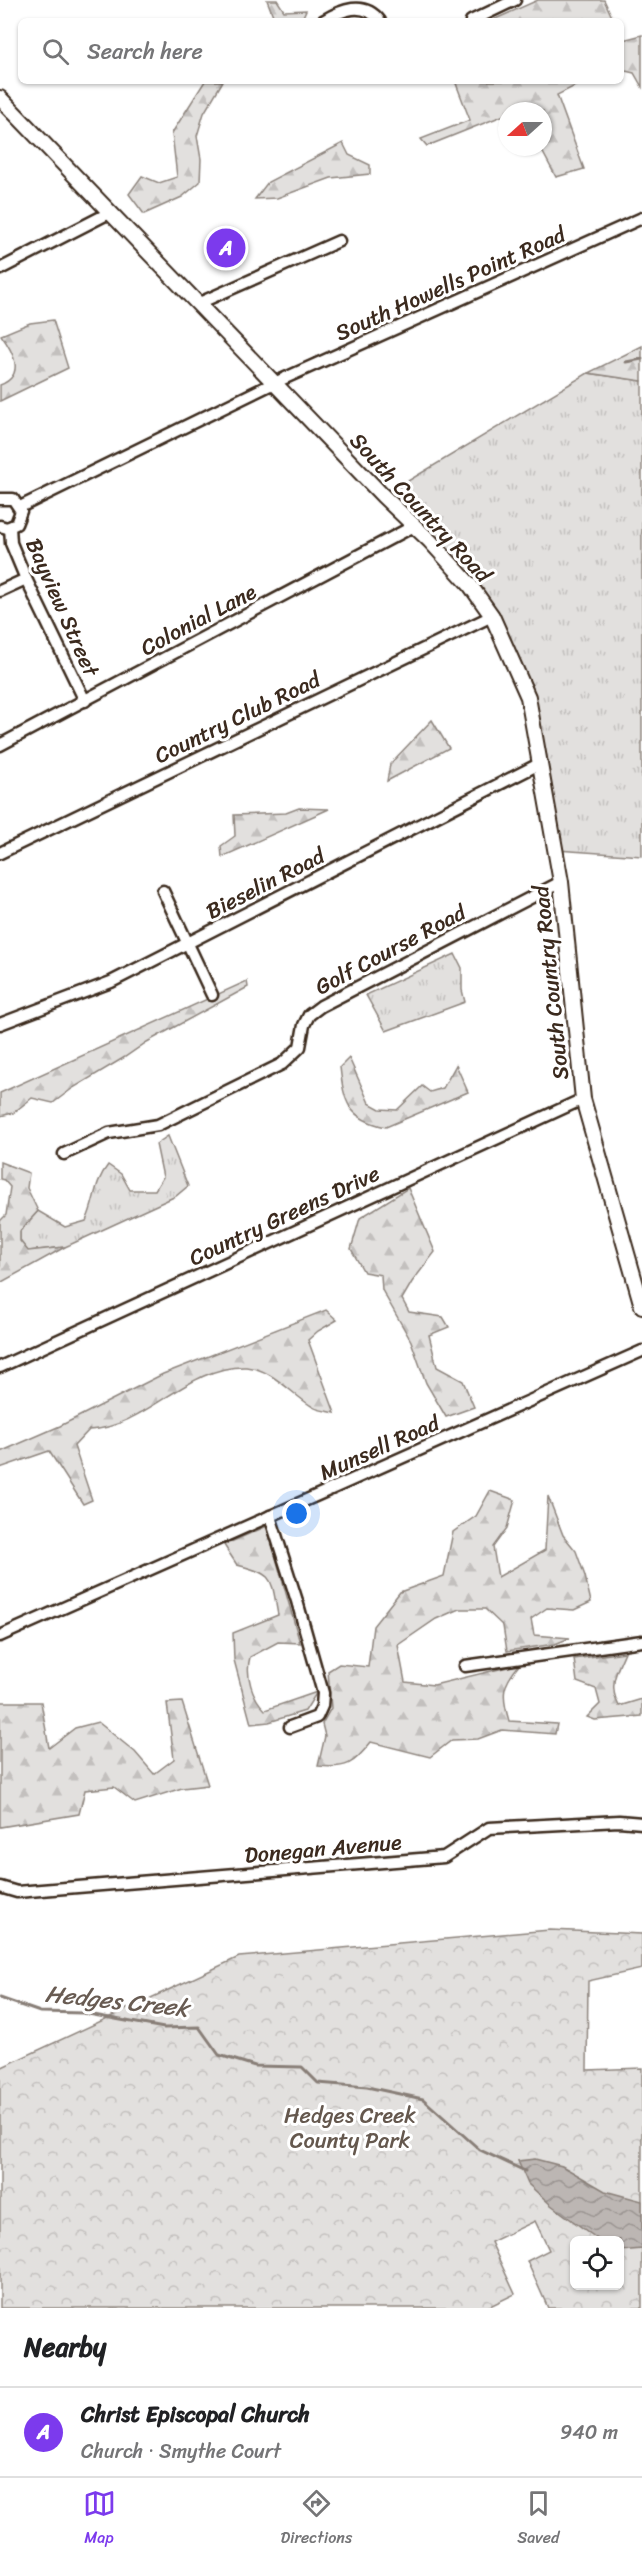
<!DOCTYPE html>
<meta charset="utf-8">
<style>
body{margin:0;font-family:Sriracha,sans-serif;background:#f6f6f6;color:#202124}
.controls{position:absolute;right:18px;bottom:18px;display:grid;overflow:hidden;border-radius:9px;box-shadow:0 2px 4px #0004}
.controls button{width:54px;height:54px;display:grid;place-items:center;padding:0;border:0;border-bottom:2px solid #e0e0e0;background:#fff;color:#202124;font:30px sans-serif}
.compass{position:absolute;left:498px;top:102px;width:54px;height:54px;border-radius:50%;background:#fff;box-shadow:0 2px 4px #0004;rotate:249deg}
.you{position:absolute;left:297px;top:1514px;width:21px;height:21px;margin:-15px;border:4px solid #fff;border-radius:50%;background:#1a73e8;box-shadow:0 0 0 9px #1a73e833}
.badge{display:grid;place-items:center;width:39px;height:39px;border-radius:50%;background:#7c3aed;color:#fff;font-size:20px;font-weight:700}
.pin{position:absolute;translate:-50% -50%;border:3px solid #fff;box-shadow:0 2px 6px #0006}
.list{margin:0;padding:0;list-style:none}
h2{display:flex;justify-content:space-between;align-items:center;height:78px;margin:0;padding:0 24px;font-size:26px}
h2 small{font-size:20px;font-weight:400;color:#757577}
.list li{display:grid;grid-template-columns:39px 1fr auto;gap:18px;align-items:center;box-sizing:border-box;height:90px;padding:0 24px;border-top:2px solid #e0e0e0}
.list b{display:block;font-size:22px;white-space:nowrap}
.list p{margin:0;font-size:20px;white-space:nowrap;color:#757577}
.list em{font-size:20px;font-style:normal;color:#757577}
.icon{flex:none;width:33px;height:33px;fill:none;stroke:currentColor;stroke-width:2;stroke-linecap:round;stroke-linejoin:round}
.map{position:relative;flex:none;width:642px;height:2308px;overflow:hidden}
.search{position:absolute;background:#fff;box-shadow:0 2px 4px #0004;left:18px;right:18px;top:18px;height:66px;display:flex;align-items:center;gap:15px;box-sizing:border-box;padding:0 21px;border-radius:9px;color:#757577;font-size:22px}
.sheet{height:168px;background:#fff}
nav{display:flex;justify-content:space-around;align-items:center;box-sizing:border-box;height:84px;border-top:2px solid #e0e0e0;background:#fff;font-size:16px;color:#757577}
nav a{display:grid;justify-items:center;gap:3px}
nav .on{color:#7c3aed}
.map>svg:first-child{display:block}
.grass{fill:url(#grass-tufts);stroke:#8e857e;stroke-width:1.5}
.forest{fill:url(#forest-firs);stroke:#8e857e;stroke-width:1.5}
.park{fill:url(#park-crowns);stroke:#8e857e;stroke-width:1.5;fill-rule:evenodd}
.water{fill:url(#water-waves);stroke:#887e77;stroke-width:1.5}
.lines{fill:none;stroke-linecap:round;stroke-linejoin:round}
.stream{stroke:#887e77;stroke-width:3}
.minor-casing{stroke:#3b2a1e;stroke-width:15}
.secondary-casing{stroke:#3b2a1e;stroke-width:18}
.minor{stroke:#fff;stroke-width:10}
.secondary{stroke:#fff;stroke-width:14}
.labels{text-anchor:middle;stroke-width:6;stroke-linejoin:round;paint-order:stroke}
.street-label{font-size:22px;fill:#3b2a1e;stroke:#fff}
.park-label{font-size:22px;fill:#65584e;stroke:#fff}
.water-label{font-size:24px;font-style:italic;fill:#685b52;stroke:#fff}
</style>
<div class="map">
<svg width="642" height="2308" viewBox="0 0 642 2308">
<defs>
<pattern id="grass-tufts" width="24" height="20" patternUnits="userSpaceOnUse" patternTransform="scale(1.5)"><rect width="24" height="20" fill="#e2e0de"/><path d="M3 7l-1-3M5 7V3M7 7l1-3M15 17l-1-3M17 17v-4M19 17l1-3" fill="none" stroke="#c3c0be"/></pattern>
<pattern id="forest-firs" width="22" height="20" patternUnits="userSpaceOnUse" patternTransform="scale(1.5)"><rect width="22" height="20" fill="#e2e0de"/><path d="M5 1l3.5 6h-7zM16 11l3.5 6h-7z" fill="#c3c0be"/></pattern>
<pattern id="park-crowns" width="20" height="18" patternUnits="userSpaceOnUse" patternTransform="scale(1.5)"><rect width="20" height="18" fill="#e2e0de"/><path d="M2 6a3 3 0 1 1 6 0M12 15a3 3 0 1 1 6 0" fill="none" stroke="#c3c0be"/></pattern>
<pattern id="water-waves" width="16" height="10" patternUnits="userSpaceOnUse" patternTransform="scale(1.5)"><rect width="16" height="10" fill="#bcb6b3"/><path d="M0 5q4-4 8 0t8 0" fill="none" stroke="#9a9491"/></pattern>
</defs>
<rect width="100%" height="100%" fill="#fff"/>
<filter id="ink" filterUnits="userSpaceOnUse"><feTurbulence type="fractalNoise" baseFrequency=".0167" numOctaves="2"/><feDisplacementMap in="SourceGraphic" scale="12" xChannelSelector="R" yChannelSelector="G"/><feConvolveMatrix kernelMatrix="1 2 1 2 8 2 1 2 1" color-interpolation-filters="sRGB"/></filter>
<g filter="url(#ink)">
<g class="grass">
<path d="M588,373L642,381V856L557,850L528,697L492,616L383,496Z"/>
<path d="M455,954L462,968V990L465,1002L386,1031L366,995Z"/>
<path d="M168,1136L188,1186L176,1196L65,1247L28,1251L20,1241V1231L38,1211L65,1227L86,1221C96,1200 93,1184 108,1165L121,1174L130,1190H155L163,1177L156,1144Z"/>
</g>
<g class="forest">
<path d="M267,0H277L284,11L306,10L301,21H270L274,18Z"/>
<path d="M538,0H604L614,21H491Z"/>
<path d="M642,35V87L634,73L621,70V37L623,40Z"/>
<path d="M205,81H223L204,113L197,136L201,159L200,182L182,197L144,214L129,194L142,176L159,183L177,177L172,133Z"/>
<path d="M455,81H585L557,95L584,169L556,177L540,147H543V111H522L521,109L507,111V114L427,146L421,139L470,120Z"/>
<path d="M343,143L349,155L370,165V174L331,178L277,198L255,199L268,182Z"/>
<path d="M53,320L68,368L0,401V385C27,375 12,350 1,335L30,323Z"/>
<path d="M642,346V381L588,373Z"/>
<path d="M432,720L449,748L387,781L390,764Z"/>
<path d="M299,808L329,809L222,857L221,846L235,836L234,815L286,813Z"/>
<path d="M247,981L248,987L147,1042L125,1057L73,1088L53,1103L32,1098L13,1113L0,1116V1093Z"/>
<path d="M349,1058L369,1103L380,1109L397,1110L422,1086L430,1092L443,1088L456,1065L468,1092L386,1127C348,1119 344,1103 340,1067Z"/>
<path d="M0,1162L29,1173L27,1188L38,1211L20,1231V1241L28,1251L65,1247L0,1283V1221L6,1215L10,1187L4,1180L0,1179Z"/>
<path d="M408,1188L435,1252L412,1282L402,1299L409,1312L443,1317L449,1327L429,1335L437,1367L463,1381L474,1407L446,1417L426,1383L411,1341L382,1290L381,1275L364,1272L351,1249L360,1218Z"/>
<path d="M326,1310L337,1320L318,1331L308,1340L335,1413C329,1411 319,1411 313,1407C292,1395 273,1369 246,1367C187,1365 147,1427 89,1430L74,1446L92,1500L83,1504L49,1451L0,1468V1452L60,1426L163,1374Z"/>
<path d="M490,1491L515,1500L507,1528L493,1547L498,1577L545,1550L548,1496L563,1535L576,1551L585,1576L591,1602L574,1610L547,1608L531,1619L534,1635L570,1638L555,1644L507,1651L503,1626L485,1609H459L436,1619L398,1645L405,1682L434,1685L520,1664C502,1685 501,1694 509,1721L557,1724L555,1734L502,1730L478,1739L452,1740L430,1757L371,1742C354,1764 347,1769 318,1766L325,1736L322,1724L331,1708L328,1671L339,1664L368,1667L373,1626L400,1592L444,1576L453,1532L476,1516Z"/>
<path d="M267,1526L300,1643L278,1642L250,1657C245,1675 252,1697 265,1710L317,1692L305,1711L269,1722L251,1724L234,1660L233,1633L278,1615C271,1578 275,1574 237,1565L224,1545Z"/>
<path d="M625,1652C616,1672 608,1686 619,1706L642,1699V1716L595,1720L587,1717L600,1704L596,1689L577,1682L574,1659Z"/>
<path d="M0,1702H41L49,1748L75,1728L98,1722L135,1752L154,1774L174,1759L167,1703L182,1702L208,1785L182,1788L135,1803L114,1787L85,1790L79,1814L0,1827Z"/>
</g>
<path class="park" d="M550,1930L642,1934V1969L588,1981L587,2070L642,2068V2308H548L527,2261L549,2250L535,2221L491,2242L515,2294L486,2308H0V2068L239,1957ZM574,2240H620V2286H574Z"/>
<path class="water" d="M535,2159L562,2166L605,2191L642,2201V2249L620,2251V2240H599L551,2205L528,2184L518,2161Z"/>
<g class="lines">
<g class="stream">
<path d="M626,362L642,359"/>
<path d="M0,1998L40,2012L83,2013L164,2028L199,2027L219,2055L255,2066L302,2067L318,2083L367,2087L423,2099L480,2150L525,2171"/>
</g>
<defs>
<g id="minor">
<path d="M323,21C341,10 364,0 380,21"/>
<path d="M471,21L515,0"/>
<path d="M0,269L111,212"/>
<path d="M197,304L339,241"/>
<path d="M0,499H13L21,511L16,524L7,528L0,526"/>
<path d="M20,507L274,383L642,218"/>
<path d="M10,527L11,543L26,579L85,701"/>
<path d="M0,591L26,579"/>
<path d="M0,745L414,526"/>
<path d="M0,853L492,616"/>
<path d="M163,891L212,995"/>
<path d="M0,1024L111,982L541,763"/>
<path d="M64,1154L109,1133L158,1125L282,1064L300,1047L304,1025L309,1015L321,1006L561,882"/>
<path d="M0,1367L583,1099"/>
<path d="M270,1516L297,1601L323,1693L322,1706L317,1717L290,1727"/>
<path d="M0,1636L642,1351"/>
<path d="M465,1666L642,1641"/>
<path d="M0,1887L17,1892L444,1857L489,1828L619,1821L642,1823"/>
</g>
<path id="secondary" d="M0,98L383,496L430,541L470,585L492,616L528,697L561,882L583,1099L642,1306"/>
</defs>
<use href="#minor" class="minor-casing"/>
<use href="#secondary" class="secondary-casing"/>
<use href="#minor" class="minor"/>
<use href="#secondary" class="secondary"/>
</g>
</g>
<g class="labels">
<g class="street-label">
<text transform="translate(450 283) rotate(-24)" y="8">South Howells Point Road</text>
<text transform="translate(421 507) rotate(47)" y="8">South Country Road</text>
<text transform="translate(63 607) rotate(66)" y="8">Bayview Street</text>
<text transform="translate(198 619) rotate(-28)" y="8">Colonial Lane</text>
<text transform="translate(237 717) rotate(-26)" y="8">Country Club Road</text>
<text transform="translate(265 883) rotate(-27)" y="8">Bieselin Road</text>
<text transform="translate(390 949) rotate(-28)" y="8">Golf Course Road</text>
<text transform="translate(550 983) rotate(-96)" y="8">South Country Road</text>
<text transform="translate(284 1215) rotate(-25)" y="8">Country Greens Drive</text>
<text transform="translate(379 1447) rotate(-24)" y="8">Munsell Road</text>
<text transform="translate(323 1848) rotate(-5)" y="8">Donegan Avenue</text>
</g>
<g class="park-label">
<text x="350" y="2123">Hedges Creek<tspan x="350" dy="25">County Park</tspan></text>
</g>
<g class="water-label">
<text transform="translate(117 2001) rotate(6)" y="8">Hedges Creek</text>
</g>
</g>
</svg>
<div class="controls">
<button><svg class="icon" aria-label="locate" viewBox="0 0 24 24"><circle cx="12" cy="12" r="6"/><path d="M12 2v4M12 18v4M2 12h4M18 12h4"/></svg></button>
</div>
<svg class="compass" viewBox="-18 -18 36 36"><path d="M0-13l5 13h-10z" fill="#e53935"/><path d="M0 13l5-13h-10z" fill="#757577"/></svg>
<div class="you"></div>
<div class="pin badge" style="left:226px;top:248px">A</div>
<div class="search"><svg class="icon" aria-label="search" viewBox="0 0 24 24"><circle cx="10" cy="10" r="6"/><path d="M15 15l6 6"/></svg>Search here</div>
</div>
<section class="sheet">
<h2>Nearby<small></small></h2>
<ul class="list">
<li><span class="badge">A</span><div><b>Christ Episcopal Church</b><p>Church · Smythe Court</p></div><em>940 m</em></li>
</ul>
</section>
<nav>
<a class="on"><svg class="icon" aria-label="map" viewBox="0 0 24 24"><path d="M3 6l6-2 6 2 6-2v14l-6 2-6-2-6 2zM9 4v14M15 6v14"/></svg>Map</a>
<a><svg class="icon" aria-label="directions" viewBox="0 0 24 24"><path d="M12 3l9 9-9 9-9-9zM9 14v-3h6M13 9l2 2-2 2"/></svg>Directions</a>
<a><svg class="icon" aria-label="saved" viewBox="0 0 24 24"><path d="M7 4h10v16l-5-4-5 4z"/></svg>Saved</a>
</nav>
